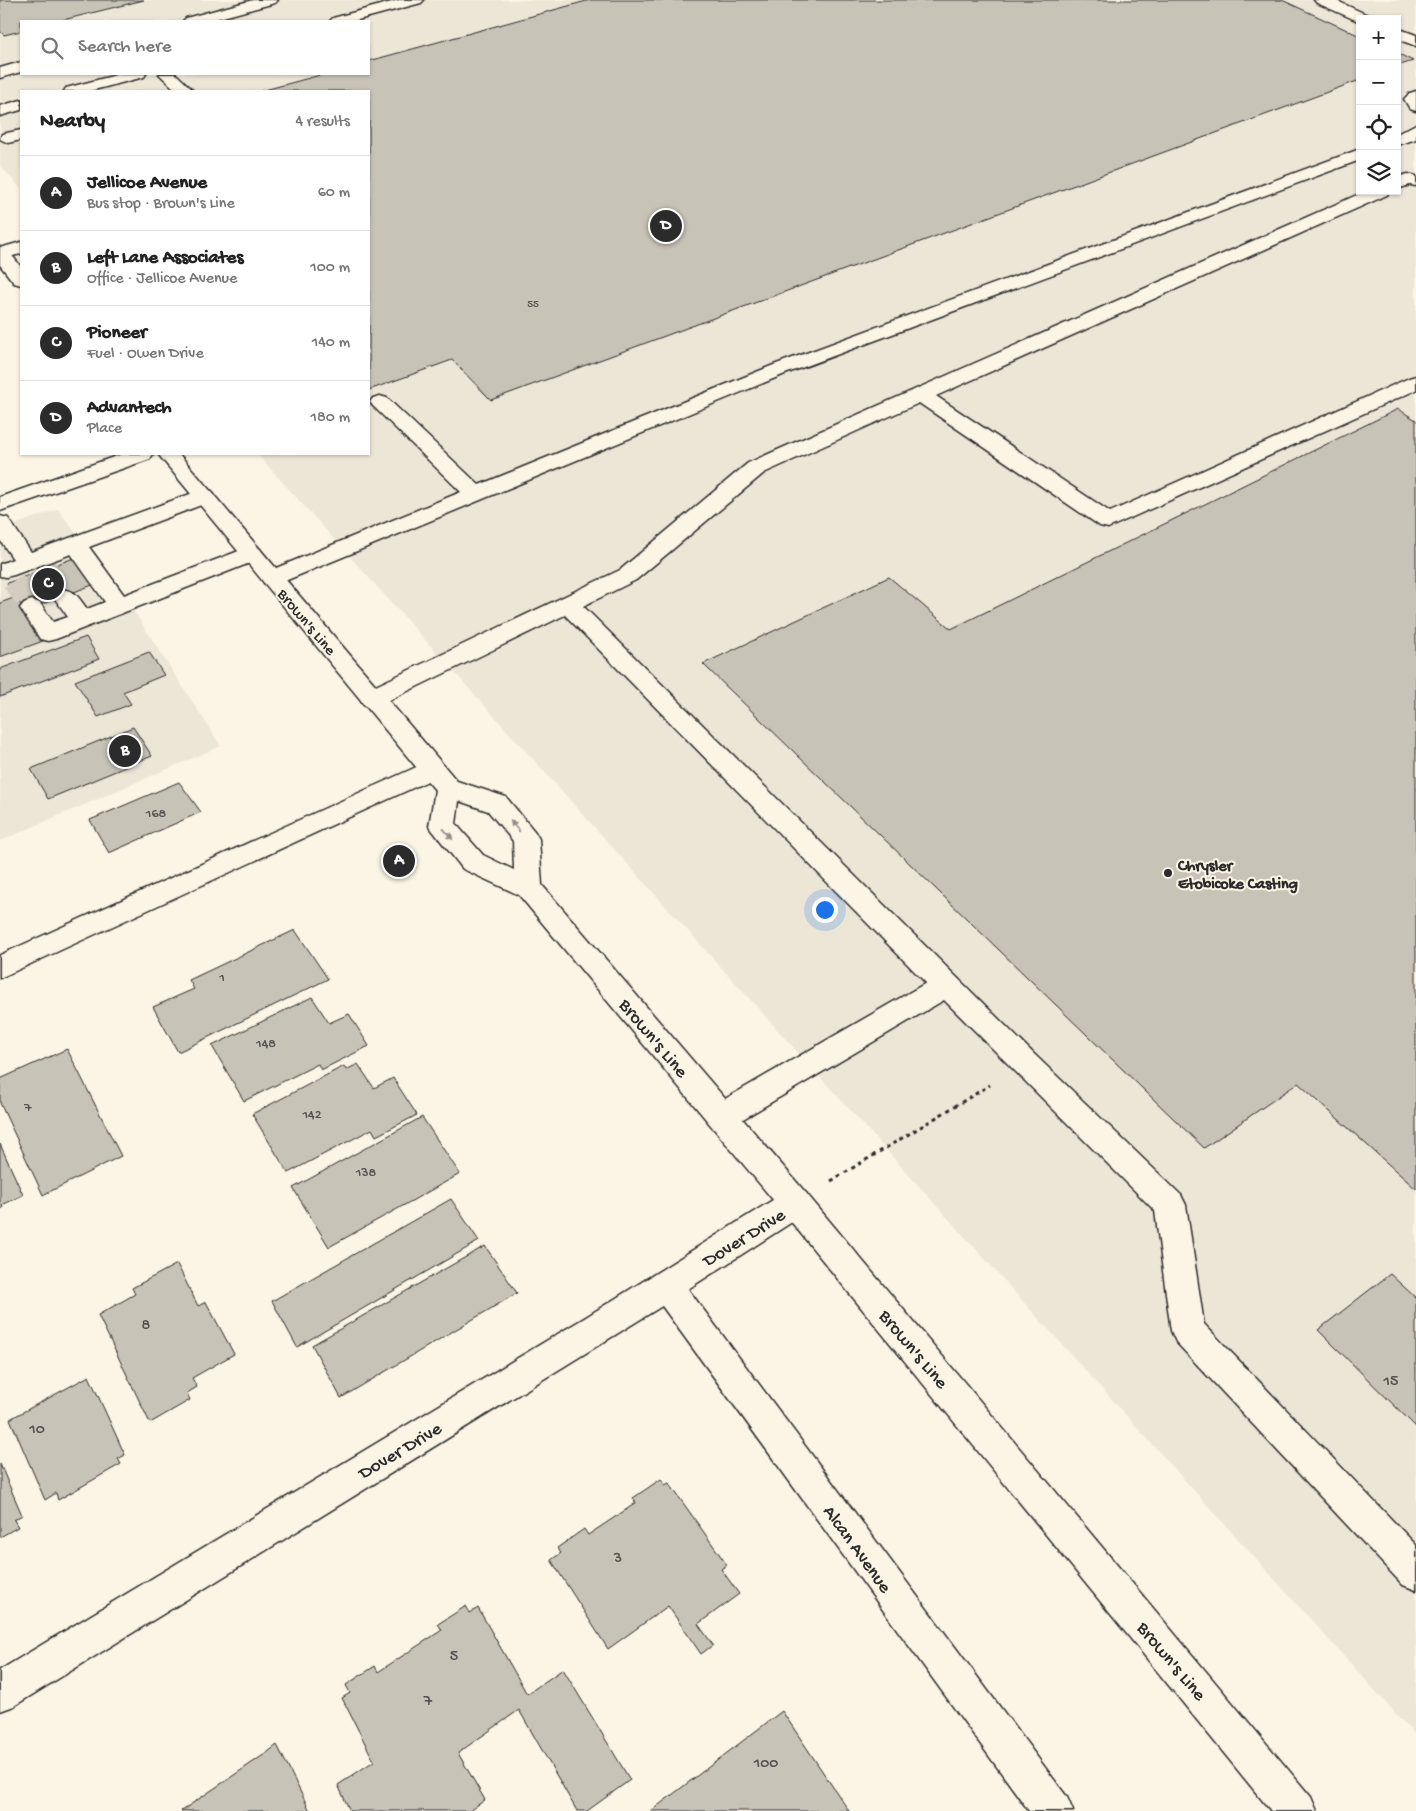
<!DOCTYPE html>
<meta charset="utf-8">
<style>
body{margin:0;font-family:"Gochi Hand",sans-serif;background:#f2f2f2;color:#222}
.controls{position:absolute;right:15px;top:15px;display:grid;overflow:hidden;border-radius:0px;box-shadow:0 1px 4px #0004}
.controls button{width:45px;height:45px;display:grid;place-items:center;padding:0;border:0;border-bottom:1px solid #e0e0e0;background:#fff;color:#222;font:25px sans-serif}
.you{position:absolute;left:824px;top:909px;width:18px;height:18px;margin:-12px;border:4px solid #fff;border-radius:50%;background:#1a73e8;box-shadow:0 0 0 8px #1a73e833}
.badge{display:grid;place-items:center;width:32px;height:32px;border-radius:50%;background:#2b2b2b;color:#fff;font-size:16px;font-weight:700}
.pin{position:absolute;translate:-50% -50%;border:2px solid #fff;box-shadow:0 1px 5px #0006}
.list{margin:0;padding:0;list-style:none}
h2{display:flex;justify-content:space-between;align-items:center;height:65px;margin:0;padding:0 20px;font-size:21px}
h2 small{font-size:16px;font-weight:400;color:#767676}
.list li{display:grid;grid-template-columns:32px 1fr auto;gap:15px;align-items:center;box-sizing:border-box;height:75px;padding:0 20px;border-top:1px solid #e0e0e0}
.list b{display:block;font-size:19px;white-space:nowrap}
.list p{margin:0;font-size:16px;white-space:nowrap;color:#767676}
.list em{font-size:16px;font-style:normal;color:#767676}
.icon{flex:none;width:28px;height:28px;fill:none;stroke:currentColor;stroke-width:2;stroke-linecap:round;stroke-linejoin:round}
.map{position:relative;flex:none;width:1416px;height:1811px;overflow:hidden}
.search{position:absolute;background:#fff;box-shadow:0 1px 4px #0004;left:20px;top:20px;width:350px;height:55px;display:flex;align-items:center;gap:12px;box-sizing:border-box;padding:0 18px;border-radius:0px;color:#767676;font-size:19px}
.panel{position:absolute;background:#fff;box-shadow:0 1px 4px #0004;left:20px;top:90px;width:350px;height:365px;border-radius:0px}
.map>svg:first-child{display:block}
.built{fill:#ece6d7;fill-rule:evenodd}
.building{fill:#c8c3b7;stroke:#2b2b2b}
.lines{fill:none;stroke-linecap:round;stroke-linejoin:round}
.minor-tunnel{stroke:#d2cdc0;stroke-width:22;stroke-dasharray:22 11;stroke-linecap:butt}
.minor-casing{stroke:#2b2b2b;stroke-width:3}
.major-casing{stroke:#2b2b2b;stroke-width:3}
.path{stroke:#2b2b2b;stroke-width:3;stroke-dasharray:4 4;stroke-linecap:butt}
.minor{fill:#fcf5e5;fill-rule:evenodd}
.major{fill:#fcf5e5;fill-rule:evenodd}
.oneway{fill:#949088}
.poi-dot{fill:#2b2b2b;stroke:#fcf5e5;stroke-width:2}
.labels{text-anchor:middle;stroke-width:4;stroke-linejoin:round;paint-order:stroke}
.far-number-label{font-size:11px;fill:#52514e}
.number-label{font-size:14px;fill:#52514e}
.street-label{font-size:16px;fill:#2b2b2b;stroke:#fcf5e5}
.poi-label{font-size:16px;font-weight:bold;fill:#2b2b2b;stroke:#fcf5e5;text-anchor:start}
.near-number-label{font-size:16px;fill:#52514e}
.near-street-label{font-size:19px;fill:#2b2b2b;stroke:#fcf5e5}
</style>
<div class="map">
<svg width="1416" height="1811" viewBox="0 0 1416 1811">
<rect width="100%" height="100%" fill="#fcf5e5"/>
<filter id="ink" filterUnits="userSpaceOnUse"><feTurbulence type="fractalNoise" baseFrequency=".02" numOctaves="2"/><feDisplacementMap in="SourceGraphic" scale="10" xChannelSelector="R" yChannelSelector="G"/><feConvolveMatrix kernelMatrix="1 2 1 2 8 2 1 2 1" color-interpolation-filters="sRGB"/></filter>
<g filter="url(#ink)">
<g class="built">
<path d="M0,0H1416V1736L257,454H369V91H21V189L0,165ZM1360,19H1397V191H1360ZM21,21H369V74H21Z"/>
<path d="M58,509L131,607L221,746L0,841V530Z"/>
</g>
<g class="building">
<path d="M0,0H144L59,21H21V31L4,35L0,31Z"/>
<path d="M590,0H1282L1360,36V80L491,400L452,360L369,390V91H261L324,74H369V61Z"/>
<path d="M1397,53L1413,61L1397,66Z"/>
<path d="M1398,409L1416,420V1189L1298,1083L1204,1148L703,664L889,577L951,629Z"/>
<path d="M79,556L95,584L24,611L7,583Z"/>
<path d="M16,597L43,641L0,657V603Z"/>
<path d="M86,637L99,659L0,697V669Z"/>
<path d="M149,652L164,675L123,692L131,704L98,717L75,681Z"/>
<path d="M133,727L152,756L48,799L31,769Z"/>
<path d="M179,782L201,812L109,853L90,820Z"/>
<path d="M295,930L328,979L178,1052L153,1007L194,989L189,980Z"/>
<path d="M312,997L329,1023L349,1014L369,1046L321,1070L318,1064L244,1101L212,1046Z"/>
<path d="M67,1049L121,1156L43,1195L0,1103V1079Z"/>
<path d="M358,1064L374,1088L393,1078L417,1115L376,1136L372,1129L288,1173L252,1114L344,1066L346,1070Z"/>
<path d="M422,1117L460,1174L329,1247L293,1188Z"/>
<path d="M0,1144L23,1195L2,1205L3,1208L0,1209Z"/>
<path d="M451,1199L479,1241L297,1347L272,1301Z"/>
<path d="M485,1246L517,1293L341,1398L312,1345Z"/>
<path d="M177,1264L198,1306L206,1302L234,1354L192,1378L197,1387L187,1393L190,1400L150,1423L98,1315L135,1294L132,1288Z"/>
<path d="M1390,1274L1416,1298V1427L1318,1330Z"/>
<path d="M89,1376L125,1455L118,1459L121,1464L58,1500L56,1493L45,1500L10,1419Z"/>
<path d="M0,1464L22,1515L14,1520L18,1527L0,1537Z"/>
<path d="M661,1479L665,1485L669,1483L727,1565L721,1569L739,1594L698,1624L713,1645L701,1654L668,1606L608,1649L551,1560L561,1553L557,1548L584,1529L588,1535L636,1503L633,1498Z"/>
<path d="M466,1606L470,1613L478,1608L527,1694L563,1669L630,1780L587,1811H577L519,1710L458,1753L485,1800L469,1811H350L338,1785L374,1761L342,1698L350,1693L346,1685L375,1666L378,1672L413,1649L442,1630L438,1624Z"/>
<path d="M782,1711L849,1811H651Z"/>
<path d="M277,1745L310,1811H181L268,1752Z"/>
</g>
<g class="lines">
<g class="minor-tunnel">
<path d="M46,568L65,596"/>
<path d="M13,581L32,608"/>
</g>
<defs>
<g id="minor">
<path d="M253,0H278L275,3L208,21H183L186,18Z"/>
<path d="M399,0H424L421,3L354,21H330L333,18Z"/>
<path d="M1314,0H1335L1370,16L1372,19H1360V22L1317,3Z"/>
<path d="M1397,28L1416,35V46L1397,39Z"/>
<path d="M21,62V72L0,78V68Z"/>
<path d="M120,74H146L144,77L90,91H64L66,88Z"/>
<path d="M159,74H176L194,91H177Z"/>
<path d="M1416,91V111L1410,109L1404,99L1410,93Z"/>
<path d="M21,100V110L0,116V106Z"/>
<path d="M1416,124V139L1397,145V134Z"/>
<path d="M21,130V140L8,143L0,139L2,134Z"/>
<path d="M1360,149V160L785,374L280,583L272,585L264,583L261,578L264,573L461,492L373,406L370,402L373,398L380,396L387,398L479,485L771,366Z"/>
<path d="M1408,174L1416,176V186L1410,185L1397,189V177Z"/>
<path d="M1366,191H1390L1387,195L936,396L1110,512L1409,378L1416,376V390L1108,528L1100,526L919,403L764,473L636,580L583,606L1035,1055L1181,1195L1186,1205L1204,1324L1416,1545V1590L1403,1585L1176,1342L1171,1331L1155,1211L944,1000L733,1125L722,1129L711,1125L707,1116L711,1107L926,983L565,615L381,704L372,706L363,704L360,698L363,692L620,570L748,463Z"/>
<path d="M21,242V254L0,259V248Z"/>
<path d="M122,454H153L150,459L0,511V497Z"/>
<path d="M204,489L212,491L215,496L212,501L89,547L124,595L244,549L252,547L260,549L263,554L260,559L56,639L48,641L40,639L20,608L24,603L32,600L40,603L53,622L68,617L53,596L57,591C73,586 78,597 87,609L105,602L71,554L14,575L6,577L0,576V564L13,559L0,540V516L8,518L31,552Z"/>
<path d="M432,760L441,763L445,769L441,775L0,978V955Z"/>
<path d="M795,1189L806,1193L811,1203L806,1213L688,1289L1067,1797L1073,1811H1029L662,1306L14,1706L0,1711V1670L586,1317L784,1193Z"/>
</g>
<g id="major">
<path d="M0,247L7,249L21,267V285L14,283L0,265Z"/>
<path d="M158,454H179L457,781L506,797L535,832L539,839L542,885L806,1193L1311,1797L1317,1811H1271L784,1213L519,895L463,869L429,826L435,790ZM459,801L488,811L513,841L514,870L483,855L456,824Z"/>
</g>
</defs>
<use href="#minor" class="minor-casing"/>
<use href="#major" class="major-casing"/>
<path class="path" d="M831,1181L990,1085"/>
<use href="#minor" class="minor"/>
<use href="#major" class="major"/>
</g>
<defs><path id="oneway-solid" d="M-6-.8H1V-3.2L6.5 0L1 3.2V.8H-6Z" transform="scale(1.25)"/></defs>
<g class="oneway">
<use href="#oneway-solid" transform="translate(515 826) rotate(-130)"/>
<use href="#oneway-solid" transform="translate(448 834) rotate(49)"/>
</g>
</g>
<circle class="poi-dot" cx="1168" cy="873" r="5"/>
<g class="labels">
<g class="far-number-label">
<text x="533" y="307">55</text>
</g>
<g class="number-label">
<text x="156" y="817">168</text>
<text x="222" y="981">1</text>
<text x="266" y="1047">148</text>
<text x="28" y="1111">7</text>
<text x="312" y="1118">142</text>
<text x="366" y="1176">138</text>
</g>
<g class="street-label">
<text transform="translate(308 621) rotate(50)" y="6">Brown's Line</text>
</g>
<g class="poi-label">
<text x="1178" y="870">Chrysler<tspan x="1178" dy="18">Etobicoke Casting</tspan></text>
</g>
<g class="near-number-label">
<text x="146" y="1329">8</text>
<text x="1391" y="1385">15</text>
<text x="37" y="1433">10</text>
<text x="618" y="1562">3</text>
<text x="454" y="1660">5</text>
<text x="428" y="1705">7</text>
<text x="766" y="1767">100</text>
</g>
<g class="near-street-label">
<text transform="translate(655 1037) rotate(50)" y="7">Brown's Line</text>
<text transform="translate(743 1236) rotate(-32)" y="7">Dover Drive</text>
<text transform="translate(915 1348) rotate(50)" y="7">Brown's Line</text>
<text transform="translate(399 1449) rotate(-31)" y="7">Dover Drive</text>
<text transform="translate(859 1548) rotate(54)" y="7">Alcan Avenue</text>
<text transform="translate(1173 1660) rotate(50)" y="7">Brown's Line</text>
</g>
</g>
</svg>
<div class="controls">
<button>+</button>
<button>−</button>
<button><svg class="icon" aria-label="locate" viewBox="0 0 24 24"><circle cx="12" cy="12" r="6"/><path d="M12 2v4M12 18v4M2 12h4M18 12h4"/></svg></button>
<button><svg class="icon" aria-label="layers" viewBox="0 0 24 24"><path d="M12 4l9 5-9 5-9-5zM3 14l9 5 9-5"/></svg></button>
</div>
<div class="you"></div>
<div class="pin badge" style="left:399px;top:861px">A</div>
<div class="pin badge" style="left:125px;top:751px">B</div>
<div class="pin badge" style="left:48px;top:584px">C</div>
<div class="pin badge" style="left:666px;top:226px">D</div>
<div class="search"><svg class="icon" aria-label="search" viewBox="0 0 24 24"><circle cx="10" cy="10" r="6"/><path d="M15 15l6 6"/></svg>Search here</div>
<section class="panel">
<h2>Nearby<small>4 results</small></h2>
<ul class="list">
<li><span class="badge">A</span><div><b>Jellicoe Avenue</b><p>Bus stop · Brown's Line</p></div><em>60 m</em></li>
<li><span class="badge">B</span><div><b>Left Lane Associates</b><p>Office · Jellicoe Avenue</p></div><em>100 m</em></li>
<li><span class="badge">C</span><div><b>Pioneer</b><p>Fuel · Owen Drive</p></div><em>140 m</em></li>
<li><span class="badge">D</span><div><b>Advantech</b><p>Place</p></div><em>180 m</em></li>
</ul>
</section>
</div>
